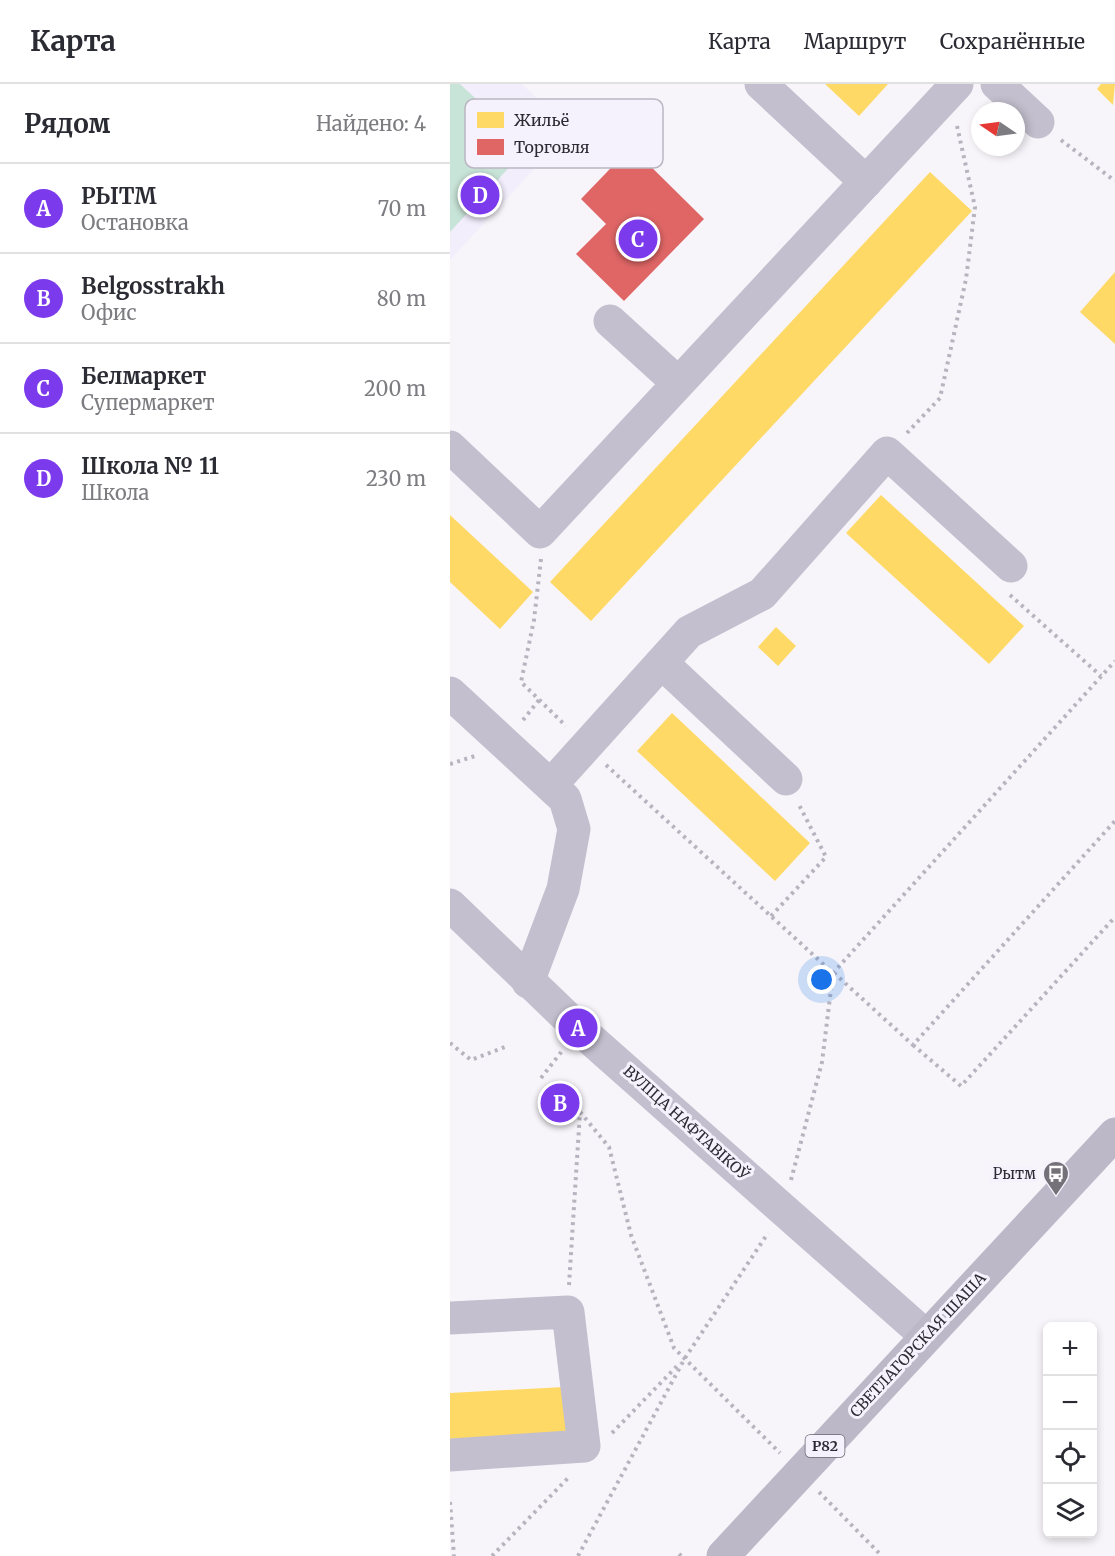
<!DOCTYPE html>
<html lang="ru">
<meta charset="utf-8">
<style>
body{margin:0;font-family:Merriweather,serif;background:#f7f7f7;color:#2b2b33}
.controls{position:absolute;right:18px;bottom:18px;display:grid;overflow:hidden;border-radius:9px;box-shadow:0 3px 9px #0003}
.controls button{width:54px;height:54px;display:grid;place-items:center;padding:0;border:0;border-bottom:2px solid #e1e1e2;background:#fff;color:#2b2b33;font:30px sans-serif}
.compass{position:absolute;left:521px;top:18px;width:54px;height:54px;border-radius:50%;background:#fff;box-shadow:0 3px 9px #0003;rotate:283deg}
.you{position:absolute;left:372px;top:896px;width:21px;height:21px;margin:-15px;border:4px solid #fff;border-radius:50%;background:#1a73e8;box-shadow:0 0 0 9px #1a73e833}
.badge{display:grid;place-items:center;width:39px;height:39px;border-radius:50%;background:#7c3aed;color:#fff;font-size:20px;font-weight:700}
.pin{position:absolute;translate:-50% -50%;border:3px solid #fff;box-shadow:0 2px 6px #0006}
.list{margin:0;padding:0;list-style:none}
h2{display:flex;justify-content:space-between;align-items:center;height:78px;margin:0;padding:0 24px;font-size:26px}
h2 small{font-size:20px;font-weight:400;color:#7c7c81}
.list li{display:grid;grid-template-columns:39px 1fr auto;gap:18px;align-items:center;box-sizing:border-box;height:90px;padding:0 24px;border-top:2px solid #e1e1e2}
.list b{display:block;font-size:22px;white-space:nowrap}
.list p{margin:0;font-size:20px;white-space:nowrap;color:#7c7c81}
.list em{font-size:20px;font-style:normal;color:#7c7c81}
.icon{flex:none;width:33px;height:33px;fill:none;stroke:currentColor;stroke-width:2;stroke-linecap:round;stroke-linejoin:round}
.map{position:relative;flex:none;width:665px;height:1472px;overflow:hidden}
header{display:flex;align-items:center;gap:36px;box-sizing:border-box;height:84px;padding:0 30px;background:#fff;border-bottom:2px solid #e1e1e2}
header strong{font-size:28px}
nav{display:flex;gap:33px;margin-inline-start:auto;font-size:21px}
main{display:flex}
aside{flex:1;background:#fff}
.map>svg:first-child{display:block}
.built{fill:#f3eefc}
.green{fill:#c8e3d7}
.homes{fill:#ffd966}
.shops{fill:#e06666}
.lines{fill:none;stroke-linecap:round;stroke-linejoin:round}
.path{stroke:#b8b4bf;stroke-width:4;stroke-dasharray:3 4.5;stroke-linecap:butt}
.minor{stroke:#c3bfce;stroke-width:33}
.major{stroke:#bcb8c8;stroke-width:33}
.labels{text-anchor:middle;stroke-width:6;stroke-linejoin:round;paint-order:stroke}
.shield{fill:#f6f2fd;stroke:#6a6670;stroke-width:1.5}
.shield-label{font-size:14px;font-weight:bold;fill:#2e2a34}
.street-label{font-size:15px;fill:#2e2a34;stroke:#f6f2fd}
.poi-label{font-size:15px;fill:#2e2a34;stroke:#f6f2fd;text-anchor:end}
.key{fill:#f6f2fd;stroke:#bab6c1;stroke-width:1.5}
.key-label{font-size:16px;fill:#2e2a34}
</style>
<header>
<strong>Карта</strong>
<nav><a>Карта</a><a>Маршрут</a><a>Сохранённые</a></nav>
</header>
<main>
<aside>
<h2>Рядом<small>Найдено: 4</small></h2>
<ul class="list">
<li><span class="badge">A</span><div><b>РЫТМ</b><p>Остановка</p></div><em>70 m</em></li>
<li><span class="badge">B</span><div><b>Belgosstrakh</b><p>Офис</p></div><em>80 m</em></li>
<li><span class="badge">C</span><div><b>Белмаркет</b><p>Супермаркет</p></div><em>200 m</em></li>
<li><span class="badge">D</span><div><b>Школа № 11</b><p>Школа</p></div><em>230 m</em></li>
</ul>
</aside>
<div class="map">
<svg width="665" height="1472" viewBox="0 0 665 1472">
<rect width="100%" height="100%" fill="#f7f5fa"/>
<path class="built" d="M0,0H72L120,46L0,176Z"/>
<path class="green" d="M0,0H10L78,63L0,148Z"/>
<g class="homes">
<path d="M375,0H438L409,32Z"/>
<path d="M651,0H665L663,21L647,5Z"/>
<path d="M480,88L522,127L141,537L100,498Z"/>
<path d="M665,188V260L630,228Z"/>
<path d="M431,411L574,542L539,580L396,449Z"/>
<path d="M0,431L83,508L50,545L0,498Z"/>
<path d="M326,543L346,562L328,582L308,563Z"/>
<path d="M222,629L360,759L325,797L187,667Z"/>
<path d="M114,1303L116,1348L0,1355V1309Z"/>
</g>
<path class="shops" d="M181,63L254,135L174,217L126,170L156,140L131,115Z"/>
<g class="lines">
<g class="path">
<path d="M611,56L665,97"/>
<path d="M457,349L490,314L516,195L525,123L507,42"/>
<path d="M91,475L84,536L71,598L116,642"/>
<path d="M560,511L651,592"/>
<path d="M73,636L89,616"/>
<path d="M0,680L25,672"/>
<path d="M156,681L383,889L665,577"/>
<path d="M321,832L376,773L348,719"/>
<path d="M384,889L463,961L665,737"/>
<path d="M0,959L21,976L55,963"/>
<path d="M463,961L511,1002L665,833"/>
<path d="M91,994L112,967"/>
<path d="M130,1028L159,1063L181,1151L224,1264L330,1369"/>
<path d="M341,1096L372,978L383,889"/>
<path d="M119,1201L130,1028"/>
<path d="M162,1349L230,1279"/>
<path d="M369,1408L432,1472"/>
<path d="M0,1418L4,1472"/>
<path d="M229,1470L231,1472"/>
<path d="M42,1472L119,1393"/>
<path d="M128,1472L235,1274L318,1149"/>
</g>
<g class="minor">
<path d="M311,0L416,98"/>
<path d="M547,0L588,38"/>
<path d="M160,237L228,299"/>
<path d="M0,363L90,448L507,0"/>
<path d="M212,579L336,695"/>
<path d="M0,609L115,715L124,745L113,805L78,898"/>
<path d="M101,701L239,548L312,510L437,369L561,482"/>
<path d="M0,821L128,944L476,1252"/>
<path d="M0,1234L118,1228L134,1362L0,1371"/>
</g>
<path class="major" d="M273,1472L665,1050"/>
</g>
<defs>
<symbol id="bus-pin" viewBox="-11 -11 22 30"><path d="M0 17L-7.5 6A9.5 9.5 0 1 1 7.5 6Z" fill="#747179" stroke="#f6f2fd"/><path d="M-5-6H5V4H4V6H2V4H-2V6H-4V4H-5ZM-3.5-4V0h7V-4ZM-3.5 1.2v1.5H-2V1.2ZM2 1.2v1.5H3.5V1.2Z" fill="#fff"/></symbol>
</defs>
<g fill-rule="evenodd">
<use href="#bus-pin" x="591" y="1075" width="30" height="40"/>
</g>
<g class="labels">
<rect class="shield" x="355.5" y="1351" width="39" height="22" rx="4.5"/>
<g class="shield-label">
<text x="375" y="1367">Р82</text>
</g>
<g class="street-label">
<text transform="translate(236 1039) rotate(42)" y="5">ВУЛІЦА НАФТАВІКОЎ</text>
<text transform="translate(468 1261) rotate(-47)" y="5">СВЕТЛАГОРСКАЯ ШАША</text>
</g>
<g class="poi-label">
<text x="586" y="1095">Рытм</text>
</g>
</g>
<rect x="15" y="15" width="198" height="69" rx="9" class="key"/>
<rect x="27" y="28" width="27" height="16" fill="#ffd966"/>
<rect x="27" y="55" width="27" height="16" fill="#e06666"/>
<g class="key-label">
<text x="64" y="42">Жильё</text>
<text x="64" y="69">Торговля</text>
</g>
</svg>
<div class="controls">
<button>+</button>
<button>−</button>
<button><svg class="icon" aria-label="locate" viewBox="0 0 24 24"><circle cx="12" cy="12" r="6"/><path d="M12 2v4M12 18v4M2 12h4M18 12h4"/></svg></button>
<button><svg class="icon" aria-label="layers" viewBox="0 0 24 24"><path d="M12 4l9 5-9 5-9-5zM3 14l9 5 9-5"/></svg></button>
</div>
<svg class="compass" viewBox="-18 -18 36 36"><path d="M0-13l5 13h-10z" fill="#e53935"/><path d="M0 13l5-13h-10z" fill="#7c7c81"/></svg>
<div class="you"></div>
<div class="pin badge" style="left:128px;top:944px">A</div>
<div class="pin badge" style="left:110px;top:1019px">B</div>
<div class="pin badge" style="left:188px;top:155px">C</div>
<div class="pin badge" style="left:30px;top:111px">D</div>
</div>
</main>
